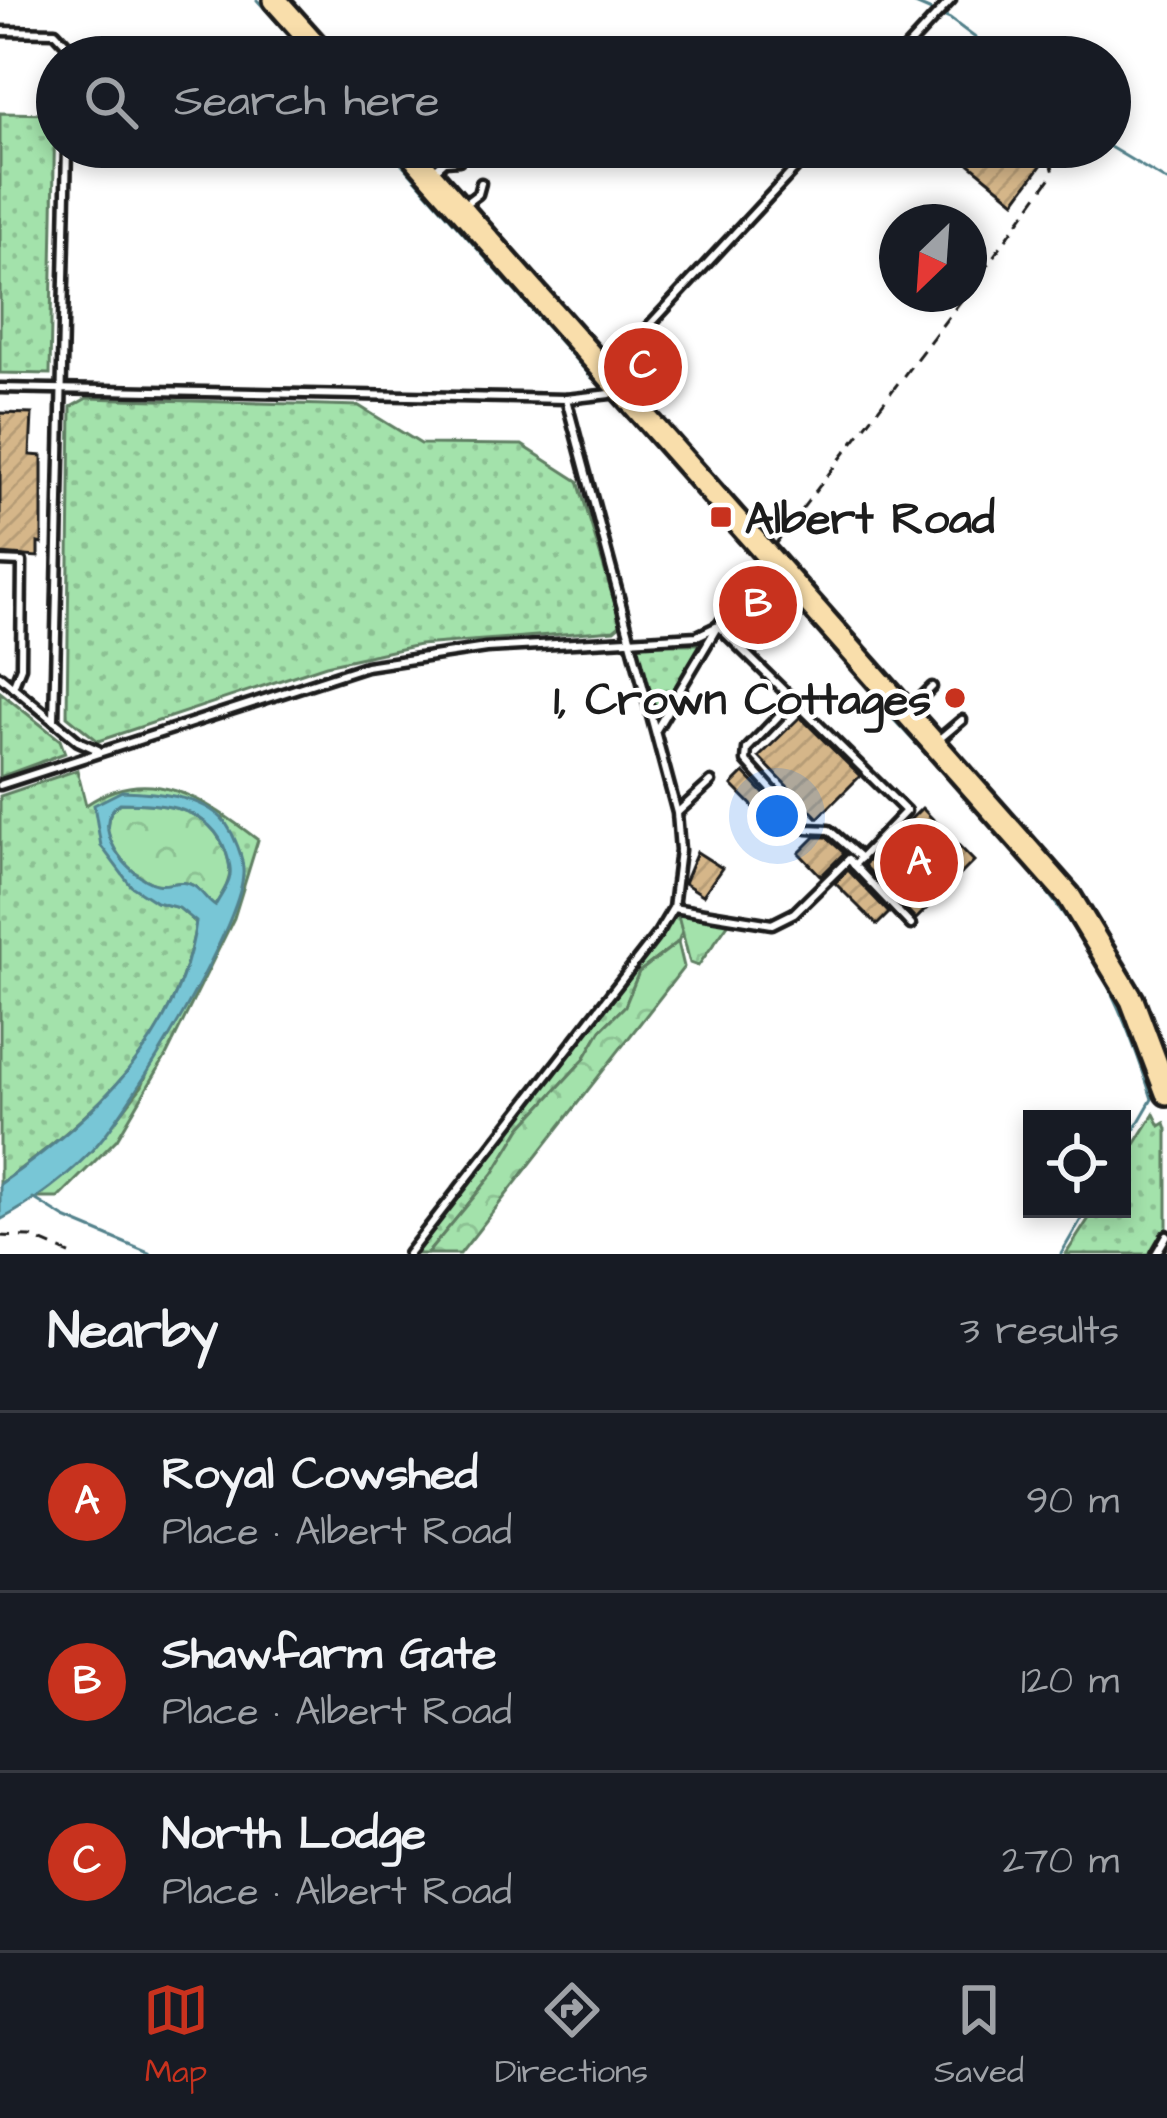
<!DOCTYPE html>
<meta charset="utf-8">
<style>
body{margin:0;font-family:"Architects Daughter",sans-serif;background:#20242c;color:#f1f3f6}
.controls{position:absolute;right:36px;bottom:36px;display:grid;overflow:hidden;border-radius:0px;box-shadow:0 6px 18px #0003}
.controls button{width:108px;height:108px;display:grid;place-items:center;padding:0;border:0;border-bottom:3px solid #363941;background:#171b24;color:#f1f3f6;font:60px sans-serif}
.compass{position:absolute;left:879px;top:204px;width:108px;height:108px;border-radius:50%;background:#171b24;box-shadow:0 6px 18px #0003;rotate:205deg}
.you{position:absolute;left:777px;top:816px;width:42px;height:42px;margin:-30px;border:9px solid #fff;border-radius:50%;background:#1a73e8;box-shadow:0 0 0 18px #1a73e833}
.badge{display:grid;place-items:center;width:78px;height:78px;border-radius:50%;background:#c8321e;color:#fff;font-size:39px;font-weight:700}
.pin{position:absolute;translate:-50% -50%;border:6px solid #fff;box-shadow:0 3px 12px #0006}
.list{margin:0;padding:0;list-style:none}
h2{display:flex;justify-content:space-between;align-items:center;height:156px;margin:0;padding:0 48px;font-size:51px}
h2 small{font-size:39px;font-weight:400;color:#9ea1a6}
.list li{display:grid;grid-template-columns:78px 1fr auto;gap:36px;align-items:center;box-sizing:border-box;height:180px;padding:0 48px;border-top:3px solid #363941}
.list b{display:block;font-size:45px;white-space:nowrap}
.list p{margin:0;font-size:39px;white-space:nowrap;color:#9ea1a6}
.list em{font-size:39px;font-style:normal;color:#9ea1a6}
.icon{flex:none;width:66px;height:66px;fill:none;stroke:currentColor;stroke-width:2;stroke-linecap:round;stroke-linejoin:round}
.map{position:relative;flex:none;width:1167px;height:1254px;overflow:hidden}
.search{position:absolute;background:#171b24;box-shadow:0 6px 18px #0003;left:36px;right:36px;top:36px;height:132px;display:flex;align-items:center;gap:30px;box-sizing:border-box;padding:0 42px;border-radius:66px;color:#9ea1a6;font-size:45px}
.sheet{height:696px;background:#171b24}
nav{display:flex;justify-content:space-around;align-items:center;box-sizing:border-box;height:168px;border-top:3px solid #363941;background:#171b24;font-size:33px;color:#9ea1a6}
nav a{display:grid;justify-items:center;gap:6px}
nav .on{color:#c8321e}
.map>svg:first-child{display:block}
.grass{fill:url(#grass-dots);stroke:#607f64;stroke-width:3}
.forest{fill:url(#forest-crowns);stroke:#607f64;stroke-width:3}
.water{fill:#78c6d6;stroke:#53828c;stroke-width:3;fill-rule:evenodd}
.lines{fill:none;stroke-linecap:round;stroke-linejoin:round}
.stream{stroke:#53828c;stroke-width:3}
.building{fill:url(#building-hatch);stroke:#1c1c1c;stroke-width:3}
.lane-casing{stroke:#1c1c1c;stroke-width:15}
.primary-casing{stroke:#1c1c1c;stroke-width:30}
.path{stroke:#1c1c1c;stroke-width:3;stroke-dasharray:12 9;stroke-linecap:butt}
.lane{stroke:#fff;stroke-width:6}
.primary{stroke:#f9deab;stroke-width:21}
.poi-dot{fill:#c8321e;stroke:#fff;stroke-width:4.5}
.labels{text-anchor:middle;stroke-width:9;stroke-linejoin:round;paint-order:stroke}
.poi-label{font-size:45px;font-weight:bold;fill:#1c1c1c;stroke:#fff;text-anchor:start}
</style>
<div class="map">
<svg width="1167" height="1254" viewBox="0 0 1167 1254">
<defs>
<pattern id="grass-dots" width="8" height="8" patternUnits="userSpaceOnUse" patternTransform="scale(3)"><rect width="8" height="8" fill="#a3e2ab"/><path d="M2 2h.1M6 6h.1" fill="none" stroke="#8cc193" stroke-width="1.8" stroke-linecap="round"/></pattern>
<pattern id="forest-crowns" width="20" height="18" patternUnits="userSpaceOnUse" patternTransform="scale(3)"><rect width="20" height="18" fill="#a3e2ab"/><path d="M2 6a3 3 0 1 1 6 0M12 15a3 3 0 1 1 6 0" fill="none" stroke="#8cc193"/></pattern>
<pattern id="building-hatch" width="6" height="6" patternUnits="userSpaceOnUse" patternTransform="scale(3)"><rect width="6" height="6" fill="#d5b689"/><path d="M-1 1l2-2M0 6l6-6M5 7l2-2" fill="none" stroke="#b69c76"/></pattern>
</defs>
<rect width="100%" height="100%" fill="#fff"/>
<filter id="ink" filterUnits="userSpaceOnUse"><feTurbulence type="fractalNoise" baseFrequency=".00833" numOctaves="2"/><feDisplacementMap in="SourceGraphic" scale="24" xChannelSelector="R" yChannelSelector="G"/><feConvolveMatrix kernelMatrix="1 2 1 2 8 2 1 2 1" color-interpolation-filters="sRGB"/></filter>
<g filter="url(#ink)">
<g class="grass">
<path d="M0,113L55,114L50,374L0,373Z"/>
<path d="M87,398L359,406L421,444L522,445L578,481L621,624L614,630L419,645L326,665L98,741L67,716L71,407Z"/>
<path d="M636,644H704L658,714H653Z"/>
<path d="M0,692L60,740L65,753L0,777Z"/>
<path d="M77,770L86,805C149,761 206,800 258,840L234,918L166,1056L117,1139L58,1198H33L91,1152L142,1086L153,1058L181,1014L243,876L240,853L223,818L156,902L179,908L196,923C176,1046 96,1113 0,1184V796Z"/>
<path d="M677,911L682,931L678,942L639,972L625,1006L601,1030L584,1059L521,1128L493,1174L427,1254H413Z"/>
<path d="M1154,1114L1160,1126L1165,1123L1167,1129V1231L1153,1254H1066L1095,1209H1122V1165Z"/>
</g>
<g class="forest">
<path d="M120,803C162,803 210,806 226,852C229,861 232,871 228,881C226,889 219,899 214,907C207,901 201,891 194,886C181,878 168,887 156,884C127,877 87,825 120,803Z"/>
<path d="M677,911L730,921L698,966L690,963Z"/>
<path d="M678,942L684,967L460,1254H427L493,1174L521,1128L584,1059L601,1030L625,1006L639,972Z"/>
</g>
<path class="water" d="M122,791C153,792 204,795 225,822C234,835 244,857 243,874C241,926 132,1106 95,1147C70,1175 33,1203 0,1220V1184C92,1120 180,1038 196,922L179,908L156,902L131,886L101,846L94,805ZM120,803C161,803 210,806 226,852C229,861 232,871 229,880C226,889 219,898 215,906C207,901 202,891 194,886C181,878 169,887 156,884C127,877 87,824 120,803Z"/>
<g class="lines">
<g class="stream">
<path d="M257,0L308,57"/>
<path d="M906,0L950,19L1001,57"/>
<path d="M387,147L592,378"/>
<path d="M1110,147L1167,181"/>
<path d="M884,709C961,794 1057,885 1109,988C1127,1024 1140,1061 1152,1099L1122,1151"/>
<path d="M33,1198L65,1218L151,1254"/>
<path d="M1061,1254L1087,1209"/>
</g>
</g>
<g class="building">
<path d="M969,147H1023L1043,163L1015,201L961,157Z"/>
<path d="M0,413L32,414L30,455L42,456V544L38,543V557L0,554Z"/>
<path d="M800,717L860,776L818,818L759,757Z"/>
<path d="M744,773L788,819L777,831L732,785Z"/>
<path d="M922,808L974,861L916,919L864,865Z"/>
<path d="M815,837H826L844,853L821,876L799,853Z"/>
<path d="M697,852L722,868L703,895L684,883Z"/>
<path d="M848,870L889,913L877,925L835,883Z"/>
</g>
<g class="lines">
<defs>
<g id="lane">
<path d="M0,31L55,32L70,48V57"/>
<path d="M898,57L951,0"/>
<path d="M436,169L445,161L459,160"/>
<path d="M466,203L478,194L481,183"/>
<path d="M609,369L815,147"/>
<path d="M0,388L566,399L677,813L680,850L673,908"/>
<path d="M566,399L610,394L615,390"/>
<path d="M0,561L22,562L21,667L13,687"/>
<path d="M0,676L78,741L98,750"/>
<path d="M795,699L747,749L746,761L807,829L829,830L861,858"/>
<path d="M909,710L932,687"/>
<path d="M54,721L67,147"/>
<path d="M656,730L716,629"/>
<path d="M937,741L962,720"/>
<path d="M0,785L366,666L486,648L697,636L718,626"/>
<path d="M678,812L711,782"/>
<path d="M854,865L911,925"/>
<path d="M408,1254L658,933L673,908L772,924L794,913L849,859L854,865L906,811L718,626L763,559"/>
<path d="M1156,1254L1167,1235"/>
</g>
<g id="primary">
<path d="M275,0L326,57"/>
<path d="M406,147L1069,896L1132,1000L1167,1093"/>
</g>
</defs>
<use href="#lane" class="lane-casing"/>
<use href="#primary" class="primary-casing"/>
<g class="path">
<path d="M969,290L1054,173L1050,158L1036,147"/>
<path d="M776,543L966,294"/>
<path d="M0,1236L31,1237L70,1254"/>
</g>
<use href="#lane" class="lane"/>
<use href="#primary" class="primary"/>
</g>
</g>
<g class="poi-dot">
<rect x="709" y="505" width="24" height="24" rx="6"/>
<circle cx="955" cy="698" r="12"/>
</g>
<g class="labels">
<g class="poi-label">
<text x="745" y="533">Albert Road</text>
<text x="931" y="714" text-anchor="end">1, Crown Cottages</text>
</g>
</g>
</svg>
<div class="controls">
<button><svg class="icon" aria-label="locate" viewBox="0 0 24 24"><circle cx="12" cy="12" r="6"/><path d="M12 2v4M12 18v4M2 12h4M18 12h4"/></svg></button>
</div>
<svg class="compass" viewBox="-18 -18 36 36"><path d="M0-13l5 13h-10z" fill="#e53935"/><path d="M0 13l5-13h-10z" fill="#9ea1a6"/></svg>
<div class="you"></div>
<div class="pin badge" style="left:919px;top:863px">A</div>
<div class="pin badge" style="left:758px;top:605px">B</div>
<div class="pin badge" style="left:643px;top:367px">C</div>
<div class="search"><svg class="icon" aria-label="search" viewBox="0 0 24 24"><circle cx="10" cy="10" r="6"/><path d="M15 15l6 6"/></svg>Search here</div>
</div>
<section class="sheet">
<h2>Nearby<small>3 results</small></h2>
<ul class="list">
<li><span class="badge">A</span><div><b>Royal Cowshed</b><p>Place · Albert Road</p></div><em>90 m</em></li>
<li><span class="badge">B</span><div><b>Shawfarm Gate</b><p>Place · Albert Road</p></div><em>120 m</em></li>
<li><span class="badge">C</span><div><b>North Lodge</b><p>Place · Albert Road</p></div><em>270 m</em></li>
</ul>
</section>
<nav>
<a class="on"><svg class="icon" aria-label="map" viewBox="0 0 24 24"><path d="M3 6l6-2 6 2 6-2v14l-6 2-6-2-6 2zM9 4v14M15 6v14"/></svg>Map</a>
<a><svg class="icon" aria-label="directions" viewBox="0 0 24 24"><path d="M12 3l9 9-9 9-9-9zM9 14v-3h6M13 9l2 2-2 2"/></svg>Directions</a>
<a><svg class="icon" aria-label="saved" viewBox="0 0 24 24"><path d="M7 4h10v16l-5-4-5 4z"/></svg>Saved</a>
</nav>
